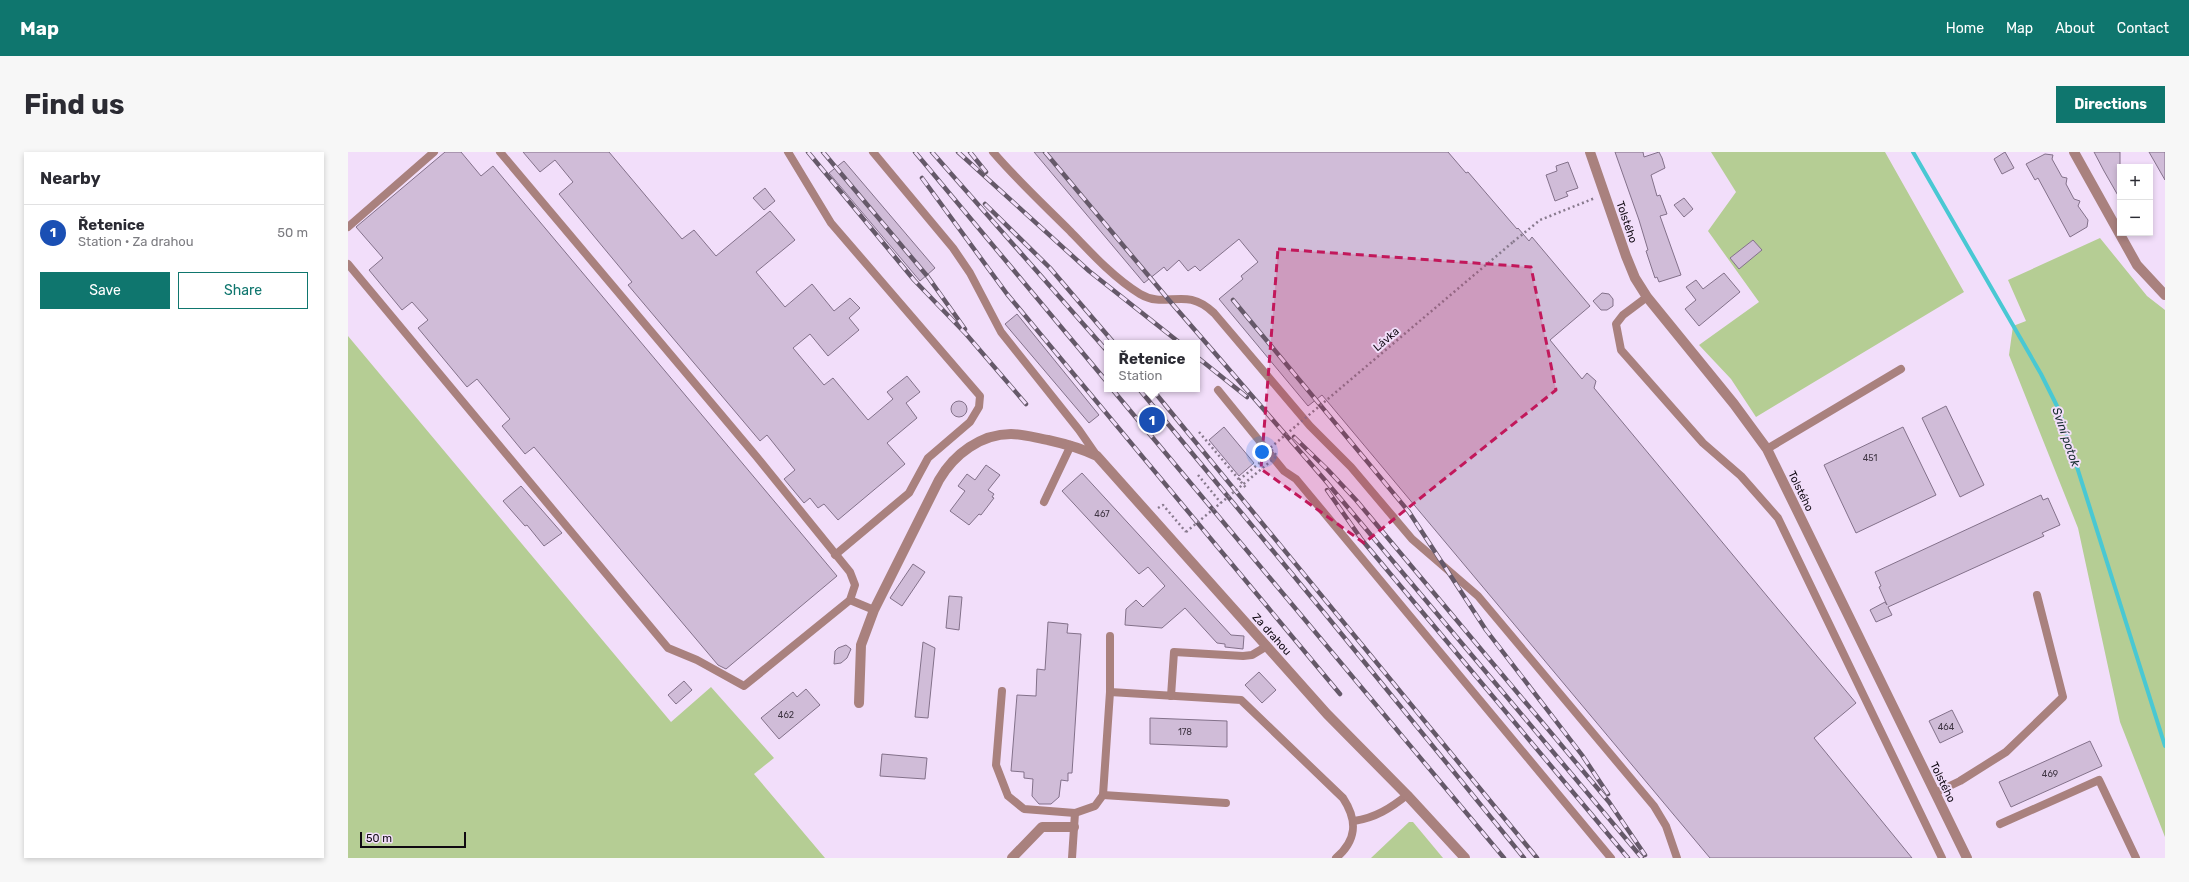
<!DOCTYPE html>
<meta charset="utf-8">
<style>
body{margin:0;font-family:Rubik,sans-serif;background:#f7f7f7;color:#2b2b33}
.controls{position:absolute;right:12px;top:12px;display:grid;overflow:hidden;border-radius:0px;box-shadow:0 2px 6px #0003}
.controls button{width:36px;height:36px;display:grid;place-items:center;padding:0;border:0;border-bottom:1px solid #e1e1e2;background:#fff;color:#2b2b33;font:20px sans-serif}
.scale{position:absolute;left:12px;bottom:10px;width:106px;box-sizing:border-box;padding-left:4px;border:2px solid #100912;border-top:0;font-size:11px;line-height:14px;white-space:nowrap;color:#100912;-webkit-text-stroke:3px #f2defa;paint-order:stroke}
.you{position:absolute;left:914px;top:300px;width:14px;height:14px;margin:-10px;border:3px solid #fff;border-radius:50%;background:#1a73e8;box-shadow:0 0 0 6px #1a73e833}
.badge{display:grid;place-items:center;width:26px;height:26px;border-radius:50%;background:#0f766e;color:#fff;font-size:13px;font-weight:700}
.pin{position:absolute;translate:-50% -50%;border:2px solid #fff;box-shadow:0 1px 4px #0006}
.popup{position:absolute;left:756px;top:188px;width:96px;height:52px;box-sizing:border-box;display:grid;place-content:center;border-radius:0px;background:#fff;filter:drop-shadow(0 1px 3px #0005);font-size:13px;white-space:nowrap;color:#7c7c81}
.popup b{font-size:15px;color:#2b2b33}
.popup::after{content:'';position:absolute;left:50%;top:100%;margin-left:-8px;border:8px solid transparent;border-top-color:#fff}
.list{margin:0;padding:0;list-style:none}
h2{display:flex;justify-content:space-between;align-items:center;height:52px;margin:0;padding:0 16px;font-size:17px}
h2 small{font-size:13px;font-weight:400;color:#7c7c81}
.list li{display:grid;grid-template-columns:26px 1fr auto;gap:12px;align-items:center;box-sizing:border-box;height:56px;padding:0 16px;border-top:1px solid #e1e1e2}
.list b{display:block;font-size:15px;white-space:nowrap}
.list p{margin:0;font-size:13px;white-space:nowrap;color:#7c7c81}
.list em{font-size:13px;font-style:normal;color:#7c7c81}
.actions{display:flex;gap:8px;padding:12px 16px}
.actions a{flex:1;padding:9px 0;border:1px solid #0f766e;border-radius:0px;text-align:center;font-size:14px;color:#0f766e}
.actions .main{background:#0f766e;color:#fff}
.map{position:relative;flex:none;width:1817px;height:706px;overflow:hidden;border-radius:0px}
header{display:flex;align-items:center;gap:24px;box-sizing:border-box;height:56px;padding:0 20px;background:#0f766e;color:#fff}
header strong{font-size:19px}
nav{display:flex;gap:22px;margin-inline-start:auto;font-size:14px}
.intro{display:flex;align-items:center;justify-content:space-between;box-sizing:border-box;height:96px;padding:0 24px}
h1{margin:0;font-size:28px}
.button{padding:10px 18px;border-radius:0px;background:#0f766e;color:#fff;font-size:14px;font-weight:700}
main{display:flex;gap:24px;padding:0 24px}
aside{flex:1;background:#fff;border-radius:0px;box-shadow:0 2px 6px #0003}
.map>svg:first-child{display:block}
.green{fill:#b5cd94}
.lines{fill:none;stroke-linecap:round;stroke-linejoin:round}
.stream{stroke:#49c8d3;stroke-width:4}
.building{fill:#d0bcd8;stroke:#83718a}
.path{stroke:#887a8d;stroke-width:2.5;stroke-dasharray:2 3;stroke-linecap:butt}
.service{stroke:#a9817e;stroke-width:8}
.minor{stroke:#a9817e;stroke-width:10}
.tertiary{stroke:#a9817e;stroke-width:10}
.rail-casing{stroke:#655969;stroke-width:4.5}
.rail{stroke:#f2defa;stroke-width:3;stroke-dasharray:9;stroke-linecap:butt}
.path-bridge{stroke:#887a8d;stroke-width:2.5;stroke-dasharray:2 3;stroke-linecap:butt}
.marked{fill:#c2185b;fill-opacity:0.2;stroke:#c2185b;stroke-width:3;stroke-dasharray:8 5;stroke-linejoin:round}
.labels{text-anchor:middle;stroke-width:4;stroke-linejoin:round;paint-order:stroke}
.number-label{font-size:9px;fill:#403644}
.street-label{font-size:11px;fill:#100912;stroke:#f2defa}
.water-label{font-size:12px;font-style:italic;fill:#182e30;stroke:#f2defa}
</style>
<header>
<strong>Map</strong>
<nav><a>Home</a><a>Map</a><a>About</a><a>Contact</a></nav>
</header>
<div class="intro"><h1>Find us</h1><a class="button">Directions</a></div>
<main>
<aside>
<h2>Nearby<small></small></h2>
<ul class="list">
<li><span class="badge" style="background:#1a4fb4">1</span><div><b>Řetenice</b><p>Station · Za drahou</p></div><em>50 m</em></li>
</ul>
<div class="actions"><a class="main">Save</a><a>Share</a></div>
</aside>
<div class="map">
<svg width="1817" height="706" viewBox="0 0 1817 706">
<rect width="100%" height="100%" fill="#f2defa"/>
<g class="green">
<path d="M1363,0H1537L1616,140L1408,265L1383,227L1351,193L1411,150L1360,79L1388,40Z"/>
<path d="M1752,86L1799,144L1817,158V685L1772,570L1730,376L1661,203L1665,174L1678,169L1660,128Z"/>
<path d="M0,184L323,570L363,535L426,606L406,622L477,706H0Z"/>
<path d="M1061,670H1065L1095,706H1023Z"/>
</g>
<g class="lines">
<path class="stream" d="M1565,0L1693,222L1711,258L1817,594"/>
</g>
<g class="building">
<path d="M97,0H113L133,24L145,14L489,424L378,517L370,513L186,295L177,302L154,274L162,267L129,227L119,235L70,176L80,168L64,150L54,158L21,118L35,106L8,75Z"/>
<path d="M175,0H261L334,87L346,78L368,104L422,59L447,88L408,120L437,155L464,132L486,159L502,146L512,156L501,166L511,178L480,204L462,182L445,196L476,233L485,226L520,268L545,247L539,240L559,224L572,240L558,251L569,266L539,291L557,312L490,368L476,352L470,356L462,346L456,351L436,327L447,318L419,283L412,289L280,133L284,130L211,42L225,30L207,8L192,20Z"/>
<path d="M686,0H1100L1118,21L1120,20L1169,77L1170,76L1181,89L1184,85L1242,154L1202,188L1234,227L1239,221L1248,229L1246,236L1508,551L1466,586L1564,706H1362L974,243L960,254L871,147L895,127L893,124L910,110L891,87L852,119L847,114L840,119L831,108L819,119L816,115L796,131Z"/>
<path d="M1267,0H1295L1296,5L1311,0L1314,6L1317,16L1303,23L1309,44L1312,43L1319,62L1312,64L1333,123L1311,130L1309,125L1307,126L1298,99L1300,98L1291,68Z"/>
<path d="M1657,0L1666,16L1654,22L1646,7Z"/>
<path d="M1746,0H1772V47L1756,19Z"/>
<path d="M1801,0H1817V28Z"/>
<path d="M1697,2L1705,3L1704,7L1714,25L1719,26L1718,32L1726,47L1732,49L1730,54L1740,68L1739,75L1722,85L1690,26L1687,28L1678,12Z"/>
<path d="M496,9L587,116L572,129L481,21Z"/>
<path d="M1220,10L1230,36L1218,40L1220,44L1207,49L1198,23L1209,19L1208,14Z"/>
<path d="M417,36L427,49L416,58L405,46Z"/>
<path d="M1336,46L1345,57L1336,65L1326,53Z"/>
<path d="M1405,88L1414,98L1391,117L1382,106Z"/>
<path d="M1376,121L1392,140L1351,174L1337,157L1348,148L1338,135L1348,128L1355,137Z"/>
<path d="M1254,141L1261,142L1265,147V154L1259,158H1253L1245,149Z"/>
<path d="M669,162L751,263L741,271L657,172Z"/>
<circle cx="611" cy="257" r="8"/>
<path d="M1598,254L1636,333L1612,345L1574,266Z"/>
<path d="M876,275L906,311L891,324L861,288Z"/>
<path d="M1555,275L1588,343L1508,381L1476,313Z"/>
<path d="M638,313L652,323L640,338L646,342L644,345L646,346L633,363L631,362L621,373L602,359L617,339L610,334L619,322L627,328Z"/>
<path d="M734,321L883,483L896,484L895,497L877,495V492L869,491L837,456L814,476L777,473L778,457L788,448L795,455L817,434L800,415L791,422L714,339Z"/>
<path d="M173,334L214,381L196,394L179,373L177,374L155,349Z"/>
<path d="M1693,343L1695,348L1700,346L1712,373L1694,381L1696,384L1540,455L1544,463L1528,470L1522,458L1537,450L1539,453L1531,435L1533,434L1527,420Z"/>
<path d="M565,412L577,420L554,454L542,446Z"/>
<path d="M601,444L614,445L611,478L598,476Z"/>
<path d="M700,470L720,472L719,481L733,482L724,621H720V629L713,628L711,645L703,652H691L684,644L685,627L676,626V620L663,619L669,543L688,544L689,517L697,518Z"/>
<path d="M575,490L587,496L580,566L567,565Z"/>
<path d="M498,493L503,497L499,506L493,511L486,512L487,499L490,496Z"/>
<path d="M911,520L928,538L914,551L897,533Z"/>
<path d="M336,529L344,538L328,552L320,543Z"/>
<path d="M458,537L472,553L431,587L413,566L445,540L449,545Z"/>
<path d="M1604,558L1615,580L1592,591L1581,569Z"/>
<path d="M802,566L879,569V595L802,592Z"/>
<path d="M1742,589L1754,614L1663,655L1651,630Z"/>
<path d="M534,602L579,606L577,627L532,624Z"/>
</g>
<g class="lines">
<g class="path">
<path d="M1165,90L1192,68L1247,46"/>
<path d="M851,280L899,337"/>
<path d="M850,323L873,351"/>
<path d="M891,328L914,309"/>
<path d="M810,356L815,353L838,380"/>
</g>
<g class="service">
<path d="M440,0L483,71L632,244L631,255L622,270L580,306L561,341L487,403"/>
<path d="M525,0L605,96L622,121L653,180L731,278L749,304"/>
<path d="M645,0C669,28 696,53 722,79C743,101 766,126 792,142C819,158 837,133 866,161L962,274L1003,315L1064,387L1130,444L1306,654L1318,674L1329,706"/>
<path d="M0,75L86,0"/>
<path d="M0,112L320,496L349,508L396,534L502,448L507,433L502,420L408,304L152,0"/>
<path d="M1299,145L1275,163L1268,172L1273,198L1355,291L1393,324L1430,366L1594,706"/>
<path d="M870,238L936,319L948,327L1263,706"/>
<path d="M1419,297L1553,217"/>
<path d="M696,350L723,293"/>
<path d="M502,448L526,458"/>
<path d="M654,539L648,613L660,644L676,657L727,661L747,654L755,643L762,540V484"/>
<path d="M762,540L893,548L995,646C1010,669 1009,688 988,706"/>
<path d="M823,544L826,500L895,504L904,503L919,494"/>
<path d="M1587,641L1612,629L1658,600L1715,545L1689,443"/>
<path d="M755,643L878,651"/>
<path d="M1006,669C1027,666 1043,656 1059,643"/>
<path d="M1652,672L1751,628L1788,706"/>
<path d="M724,706L727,661"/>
</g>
<g class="minor">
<path d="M1726,0L1789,113L1817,143"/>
<path d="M511,551L513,493L526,458L591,328C606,302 633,282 663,282C675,282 688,286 700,288C718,292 733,296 749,304L979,562L1059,643L1117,706"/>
<path d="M664,706L694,675H726"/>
</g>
<path class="tertiary" d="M1242,0L1278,104L1287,126L1299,145L1386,252L1419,297L1619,706"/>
<defs>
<g id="rail">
<path d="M460,0L566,128L618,182L678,252"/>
<path d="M475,0L580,125L617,177"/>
<path d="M567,0L759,230"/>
<path d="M584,0L759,199"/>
<path d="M610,0L741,119L832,191"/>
<path d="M622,0L638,20"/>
<path d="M697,0L820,147L976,327L1294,706"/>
<path d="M574,26L659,142L992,542"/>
<path d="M637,52L702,116L766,191"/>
<path d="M885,148L1061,360L1138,478L1234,603L1260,642"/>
<path d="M849,205L899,245"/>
<path d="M764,237L1156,706"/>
<path d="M791,237L978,463L1176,706"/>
<path d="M804,237L1189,706"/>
<path d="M946,285L980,318L1008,348L1261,650L1297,703"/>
<path d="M979,338L1014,388L1280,706"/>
</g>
</defs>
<use href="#rail" class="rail-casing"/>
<use href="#rail" class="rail"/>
<path class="path-bridge" d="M838,380L929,304L922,296L1165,90"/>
</g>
<path class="marked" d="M930,97L1183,115L1208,238L1016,391L913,317Z"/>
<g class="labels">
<g class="number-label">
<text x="1522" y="309">451</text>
<text x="754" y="365">467</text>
<text x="438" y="566">462</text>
<text x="1598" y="578">464</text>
<text x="837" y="583">178</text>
<text x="1702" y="625">469</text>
</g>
<g class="street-label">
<text transform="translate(1279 70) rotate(71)" y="4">Tolstého</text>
<text transform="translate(1038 187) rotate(-40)" y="4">Lávka</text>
<text transform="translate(1453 339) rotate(64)" y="4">Tolstého</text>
<text transform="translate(924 482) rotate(48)" y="4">Za drahou</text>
<text transform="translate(1595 630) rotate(64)" y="4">Tolstého</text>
</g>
<g class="water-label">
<text transform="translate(1718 285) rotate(71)" y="4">Sviní potok</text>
</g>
</g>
</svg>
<div class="controls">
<button>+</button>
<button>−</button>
</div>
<div class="scale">50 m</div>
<div class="you"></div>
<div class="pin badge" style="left:804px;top:268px;background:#1a4fb4">1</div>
<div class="popup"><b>Řetenice</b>Station</div>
</div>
</main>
